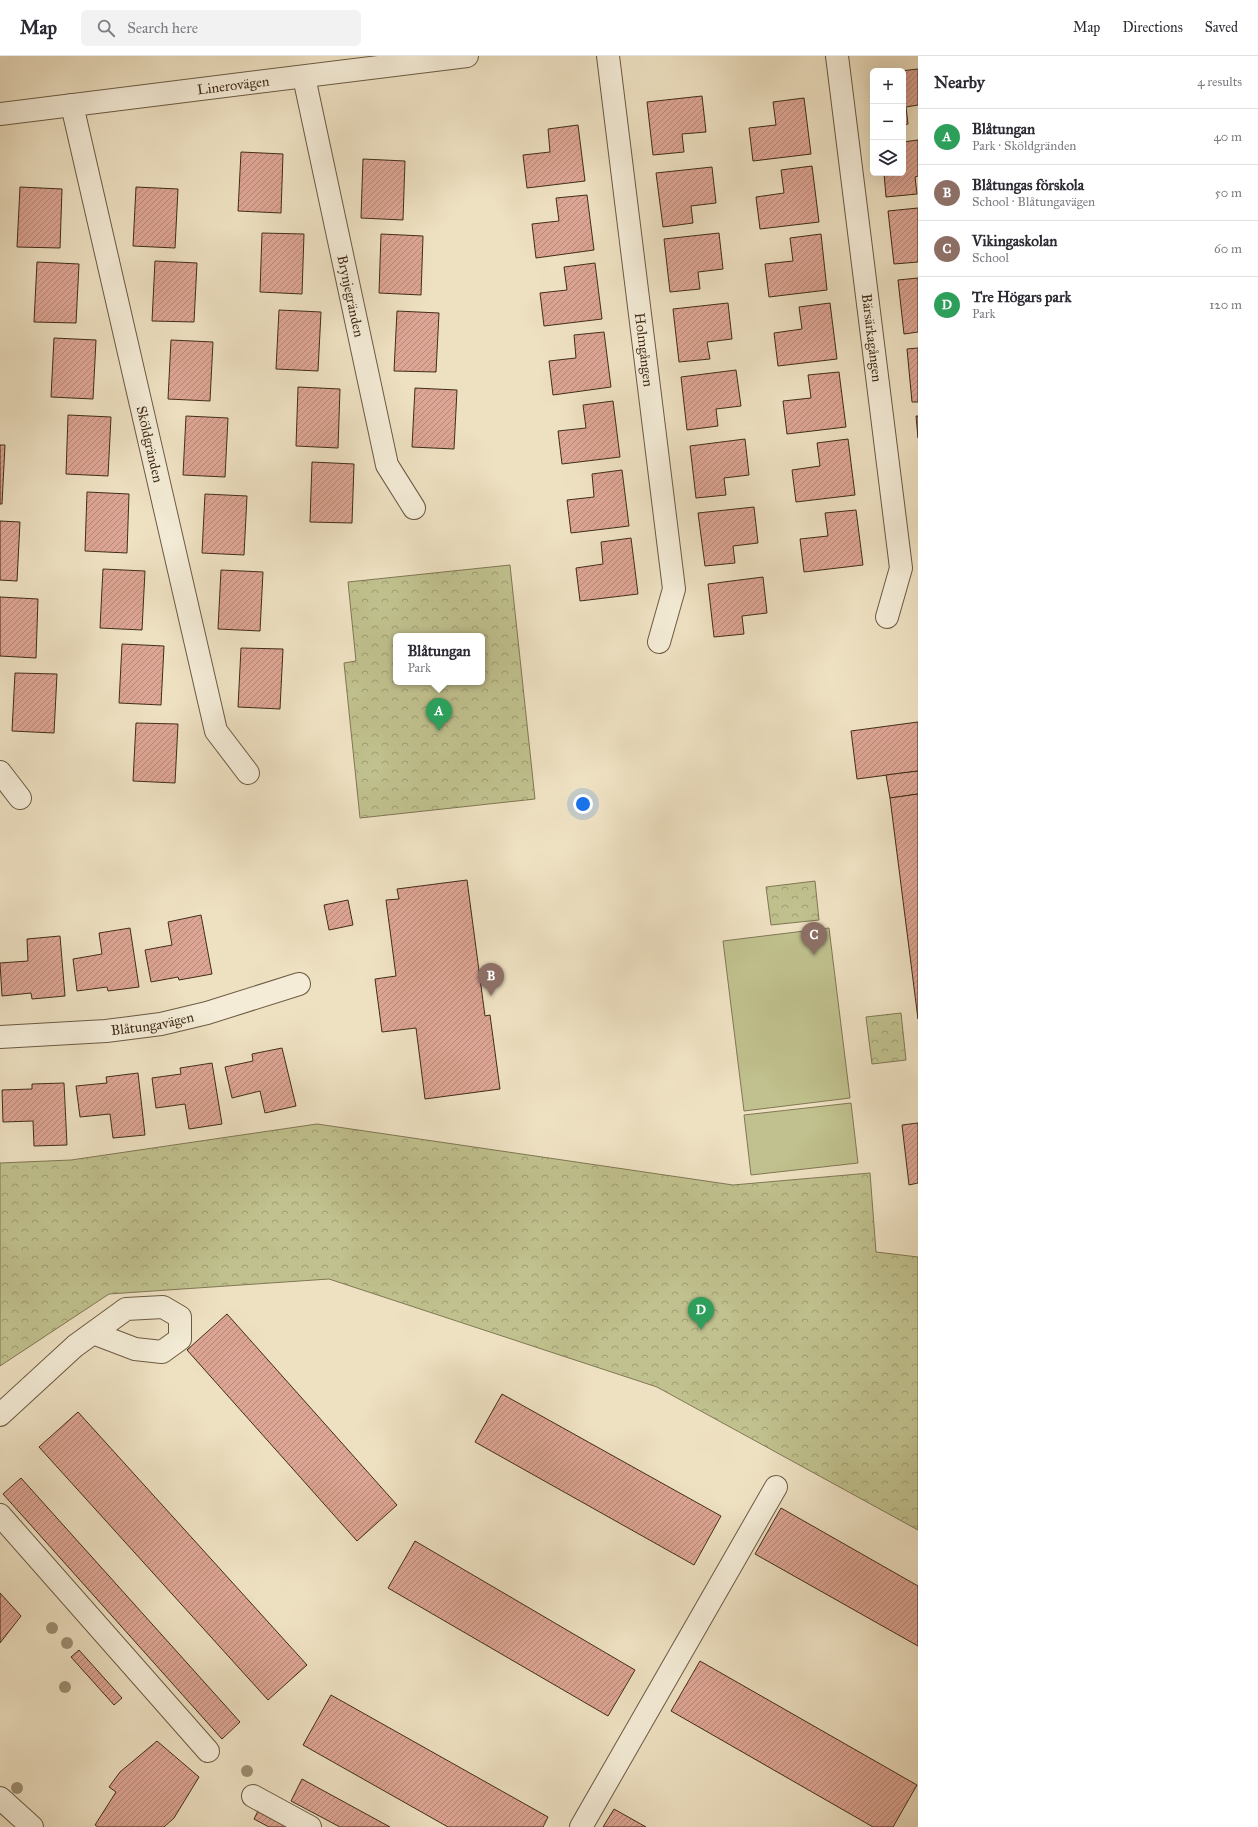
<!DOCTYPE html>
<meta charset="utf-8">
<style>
body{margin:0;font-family:"IM FELL Great Primer",serif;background:#f2f2f3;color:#2b2b33}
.controls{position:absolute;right:12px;top:12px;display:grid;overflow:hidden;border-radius:6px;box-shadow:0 4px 16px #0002}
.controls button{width:36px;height:36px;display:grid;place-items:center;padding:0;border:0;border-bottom:1px solid #e1e1e2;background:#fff;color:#2b2b33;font:20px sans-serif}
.you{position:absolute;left:583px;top:748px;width:14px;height:14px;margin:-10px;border:3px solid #fff;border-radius:50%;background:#1a73e8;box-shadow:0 0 0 6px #1a73e833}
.badge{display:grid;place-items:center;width:26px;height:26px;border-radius:50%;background:#0f766e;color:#fff;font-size:13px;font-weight:700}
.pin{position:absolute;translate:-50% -33px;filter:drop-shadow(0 1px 2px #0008)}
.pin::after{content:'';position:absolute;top:21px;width:14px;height:12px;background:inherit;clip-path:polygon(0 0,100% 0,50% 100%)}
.popup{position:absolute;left:393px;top:577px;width:92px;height:52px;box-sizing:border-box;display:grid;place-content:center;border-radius:6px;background:#fff;filter:drop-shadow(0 1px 3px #0005);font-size:13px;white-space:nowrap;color:#7c7c81}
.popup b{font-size:15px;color:#2b2b33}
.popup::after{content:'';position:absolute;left:50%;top:100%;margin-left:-8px;border:8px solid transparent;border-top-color:#fff}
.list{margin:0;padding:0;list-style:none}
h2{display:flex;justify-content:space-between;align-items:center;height:52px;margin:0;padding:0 16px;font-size:17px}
h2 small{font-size:13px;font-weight:400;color:#7c7c81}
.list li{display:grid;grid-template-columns:26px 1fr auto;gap:12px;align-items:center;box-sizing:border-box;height:56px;padding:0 16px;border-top:1px solid #e1e1e2}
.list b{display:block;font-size:15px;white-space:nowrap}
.list p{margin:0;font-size:13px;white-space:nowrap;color:#7c7c81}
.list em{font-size:13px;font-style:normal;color:#7c7c81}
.icon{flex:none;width:22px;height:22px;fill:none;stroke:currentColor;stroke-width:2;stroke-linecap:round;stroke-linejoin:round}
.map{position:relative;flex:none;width:918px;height:1771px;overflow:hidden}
header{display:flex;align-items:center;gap:24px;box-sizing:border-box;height:56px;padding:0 20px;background:#fff;border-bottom:1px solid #e1e1e2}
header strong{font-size:19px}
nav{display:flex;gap:22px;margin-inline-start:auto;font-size:14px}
.search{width:280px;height:36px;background:#f2f2f3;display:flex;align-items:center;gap:10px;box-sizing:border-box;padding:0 14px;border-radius:6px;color:#7c7c81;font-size:15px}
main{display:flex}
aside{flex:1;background:#fff}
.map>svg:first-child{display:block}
.grass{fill:#c0c18e;stroke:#807754}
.park{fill:url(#park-crowns);stroke:#807754;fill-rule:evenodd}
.building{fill:url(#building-hatch);stroke:#412d19}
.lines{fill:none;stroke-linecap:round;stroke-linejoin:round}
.minor-casing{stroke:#6c5a43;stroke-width:24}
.minor{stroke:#f4ecd7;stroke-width:22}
.tree{fill:#9d8e72}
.labels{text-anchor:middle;stroke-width:3.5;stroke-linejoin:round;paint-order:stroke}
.street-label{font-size:14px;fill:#412d19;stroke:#f4ecd7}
</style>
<header>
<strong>Map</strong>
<div class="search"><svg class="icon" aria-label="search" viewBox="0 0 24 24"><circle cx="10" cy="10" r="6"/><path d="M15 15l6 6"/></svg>Search here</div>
<nav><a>Map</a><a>Directions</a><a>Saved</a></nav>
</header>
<main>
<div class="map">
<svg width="918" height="1771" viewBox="0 0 918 1771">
<defs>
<pattern id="park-crowns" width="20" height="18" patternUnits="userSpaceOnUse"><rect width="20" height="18" fill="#c0c18e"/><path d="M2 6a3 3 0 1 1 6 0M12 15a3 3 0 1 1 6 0" fill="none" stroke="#9e9d73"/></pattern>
<pattern id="building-hatch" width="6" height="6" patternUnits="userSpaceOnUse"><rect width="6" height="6" fill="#dda594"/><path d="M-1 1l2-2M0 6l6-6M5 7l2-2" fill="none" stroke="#b58778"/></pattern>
</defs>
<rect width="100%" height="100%" fill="#eee1c2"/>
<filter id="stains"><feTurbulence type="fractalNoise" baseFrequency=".005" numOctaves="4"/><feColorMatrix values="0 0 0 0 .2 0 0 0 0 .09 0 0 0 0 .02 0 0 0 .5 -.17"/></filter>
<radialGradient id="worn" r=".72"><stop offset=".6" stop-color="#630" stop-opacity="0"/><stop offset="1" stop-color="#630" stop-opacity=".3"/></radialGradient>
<g class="grass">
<path d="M829,872L850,1042L744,1055L723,885Z"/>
<path d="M851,1047L858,1107L751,1119L744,1059Z"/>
</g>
<g class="park">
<path d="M510,509L535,743L360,762L344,607L356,605L348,526ZM396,580H482V626H396Z"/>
<path d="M815,825L819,864L771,869L766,831Z"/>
<path d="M901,957L906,1004L872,1008L866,961Z"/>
<path d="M317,1068L733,1129L870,1117L876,1196L918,1201V1474L657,1331L329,1223L109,1238L0,1310V1107L71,1104Z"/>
</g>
<g class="building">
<path d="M918,13V49L906,51L908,68L903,69V15H901Z"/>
<path d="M702,40L706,76L682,78L684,96L653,99L647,46Z"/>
<path d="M804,42L811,98L753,105L749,72L776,69L773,46Z"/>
<path d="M578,69L585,125L527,132L523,99L550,96L548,73Z"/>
<path d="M918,84V120L915,121L917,138L886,141L884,117H903V86Z"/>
<path d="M241,96L283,98L281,157L238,155Z"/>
<path d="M363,103L405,105L403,164L361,162Z"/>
<path d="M812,110L819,166L760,173L756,141L784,137L781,114Z"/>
<path d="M712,111L716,147L691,150L693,167L663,171L656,117Z"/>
<path d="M20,131L62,133L60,192L17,191Z"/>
<path d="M136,131L178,133L175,192L133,190Z"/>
<path d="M587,139L594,194L536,202L532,168L559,165L556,142Z"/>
<path d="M918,152V206L894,208L888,155Z"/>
<path d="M262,177L304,178L302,238L260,236Z"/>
<path d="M719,177L723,213L698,216L700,233L670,236L664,183Z"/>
<path d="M381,178L423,180L421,239L379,237Z"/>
<path d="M821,178L827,234L769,241L765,208L793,205L790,182Z"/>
<path d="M155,205L197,207L194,266L152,265Z"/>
<path d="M37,206L79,208L76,267L34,266Z"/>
<path d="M595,207L602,263L544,270L540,237L567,234L564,211Z"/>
<path d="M918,222V276L904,278L898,224Z"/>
<path d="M728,247L732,283L707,286L710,303L679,306L673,253Z"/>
<path d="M830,247L837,303L778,310L774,277L802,273L799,251Z"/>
<path d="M279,254L321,256L318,315L276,313Z"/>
<path d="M397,255L439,257L436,316L394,315Z"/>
<path d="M604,276L611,331L553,339L549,305L576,302L574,279Z"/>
<path d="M54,282L96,284L93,343L51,341Z"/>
<path d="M171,284L213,286L210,345L168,343Z"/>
<path d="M918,292V346H912L907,293Z"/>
<path d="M736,314L741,350L716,353L718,370L687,374L681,321Z"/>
<path d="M839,316L846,371L787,378L783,345L811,342L808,319Z"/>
<path d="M298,331L340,333L338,392L296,390Z"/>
<path d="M415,332L457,334L454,393L412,391Z"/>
<path d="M613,345L620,401L562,408L558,375L586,372L583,349Z"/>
<path d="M68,359L111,361L108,420L66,418Z"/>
<path d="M186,360L228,362L225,421L183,419Z"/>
<path d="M916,360H918V382Z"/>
<path d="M745,383L749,419L724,422L726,439L696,442L690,390Z"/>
<path d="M848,383L855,439L796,446L792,414L820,410L817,387Z"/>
<path d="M0,389H5L2,448H0Z"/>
<path d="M312,406L354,408L352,467L310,466Z"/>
<path d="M622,414L629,470L571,477L567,444L594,441L592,418Z"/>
<path d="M87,436L129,438L127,497L85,495Z"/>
<path d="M205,438L247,440L244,499L202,497Z"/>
<path d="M754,451L758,487L733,490L735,507L705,510L698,457Z"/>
<path d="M856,454L863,509L804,516L800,483L828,480L825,457Z"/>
<path d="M0,465L20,466L17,525L0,524Z"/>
<path d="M631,482L638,538L580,545L576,512L603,508L601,486Z"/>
<path d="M103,513L145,515L142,574L100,572Z"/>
<path d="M221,514L263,516L260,575L218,573Z"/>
<path d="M763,521L767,557L742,560L744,578L714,581L708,528Z"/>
<path d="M0,541L38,543L36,602L0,600Z"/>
<path d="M122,588L164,590L161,649L119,647Z"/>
<path d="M241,592L283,593L280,653L238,651Z"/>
<path d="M15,617L57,618L54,677L12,675Z"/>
<path d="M918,666V715L857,723L851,675Z"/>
<path d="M136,667L178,668L175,727L133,725Z"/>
<path d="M918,715V738L890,742L886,719Z"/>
<path d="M918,738V963L890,742Z"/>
<path d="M467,824L485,960L490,959L500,1033L425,1043L416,972L382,976L375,923L396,920L386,844L399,843L397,833Z"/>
<path d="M348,844L353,869L329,874L324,849Z"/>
<path d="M201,859L212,918L179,924L178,921L151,926L145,894L172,889L168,866Z"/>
<path d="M130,872L139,931L108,935L107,931L77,935L73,903L102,898L99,877Z"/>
<path d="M60,880L65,940L32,943L31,937L2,940L0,907L28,905L27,883Z"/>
<path d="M282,992L296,1050L265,1057L260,1035L232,1042L225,1011L253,1005L252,998Z"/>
<path d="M212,1007L222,1068L189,1073L185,1048L156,1052L152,1022L181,1018L180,1012Z"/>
<path d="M138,1017L145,1079L113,1082L110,1058L80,1061L76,1030L107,1027L106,1021Z"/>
<path d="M64,1027L67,1089L34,1090L33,1065L3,1066L2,1034L32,1033V1028Z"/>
<path d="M918,1067V1127L909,1129L902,1069Z"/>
<path d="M227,1258L397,1449L357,1485L187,1294Z"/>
<path d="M502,1338L721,1460L694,1509L475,1386Z"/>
<path d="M78,1356L307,1609L268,1644L39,1391Z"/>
<path d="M21,1422L240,1666L222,1683L3,1438Z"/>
<path d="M781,1452L918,1530V1590L755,1498Z"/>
<path d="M415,1485L635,1614L608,1660L388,1532Z"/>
<path d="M0,1537L21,1560L0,1587Z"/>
<path d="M79,1594L122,1642L114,1649L71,1601Z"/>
<path d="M700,1605L917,1729L893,1771H873L671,1655Z"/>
<path d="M331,1639L548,1761L543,1771H448L303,1689Z"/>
<path d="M157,1685L199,1721L174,1762L164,1771H98L95,1769L116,1736L109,1731L120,1716Z"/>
<path d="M302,1723L390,1771H340L291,1745Z"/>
<path d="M259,1753L291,1771H269L254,1763Z"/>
<path d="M614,1753L646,1771H603Z"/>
</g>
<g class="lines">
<defs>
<g id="minor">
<path id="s1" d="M608,0L674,533L659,586"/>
<path id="s2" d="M837,0L901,512L887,561"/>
<path id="s3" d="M304,21L387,409L414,452"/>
<path id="s4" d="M72,49L216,675L248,717"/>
<path id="s5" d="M0,58L467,0"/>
<path d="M0,716L20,742"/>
<path id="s6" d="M0,981L106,975L161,968L207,957L299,928"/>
<path d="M0,1359L75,1290L126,1253L163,1251L180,1261V1283L162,1296L135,1293L93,1277"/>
<path d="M0,1459L208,1695"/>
<path d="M253,1740L310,1771"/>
<path d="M0,1742L32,1771"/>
<path d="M581,1771L776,1431"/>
</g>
</defs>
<use href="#minor" class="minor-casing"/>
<use href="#minor" class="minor"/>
</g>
<g class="tree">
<circle cx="52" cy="1572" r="6"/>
<circle cx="67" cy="1587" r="6"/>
<circle cx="65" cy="1631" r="6"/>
<circle cx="247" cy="1715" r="6"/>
<circle cx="17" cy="1732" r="6"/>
</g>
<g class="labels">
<g class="street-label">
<text dy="5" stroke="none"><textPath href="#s5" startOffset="235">Linerovägen</textPath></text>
<text dy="5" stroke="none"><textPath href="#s3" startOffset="224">Brynjegränden</textPath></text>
<text dy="5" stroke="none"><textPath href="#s2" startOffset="284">Bärsärkagången</textPath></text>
<text dy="5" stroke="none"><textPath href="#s1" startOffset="296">Holmgången</textPath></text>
<text dy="5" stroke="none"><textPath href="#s4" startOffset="348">Sköldgränden</textPath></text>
<text dy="5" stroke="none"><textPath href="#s6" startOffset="153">Blåtungavägen</textPath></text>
</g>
</g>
<rect width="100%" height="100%" filter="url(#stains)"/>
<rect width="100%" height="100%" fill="url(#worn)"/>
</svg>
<div class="controls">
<button>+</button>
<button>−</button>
<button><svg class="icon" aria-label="layers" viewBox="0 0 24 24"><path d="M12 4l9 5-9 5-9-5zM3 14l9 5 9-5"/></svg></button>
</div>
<div class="you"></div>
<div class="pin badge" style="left:439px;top:675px;background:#2e9e5b">A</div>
<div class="popup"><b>Blåtungan</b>Park</div>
<div class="pin badge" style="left:491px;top:940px;background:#8d6e63">B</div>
<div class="pin badge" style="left:814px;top:899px;background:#8d6e63">C</div>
<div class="pin badge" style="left:701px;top:1274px;background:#2e9e5b">D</div>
</div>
<aside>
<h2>Nearby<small>4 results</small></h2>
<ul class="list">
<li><span class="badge" style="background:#2e9e5b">A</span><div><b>Blåtungan</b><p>Park · Sköldgränden</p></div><em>40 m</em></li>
<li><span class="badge" style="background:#8d6e63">B</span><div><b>Blåtungas förskola</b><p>School · Blåtungavägen</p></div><em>50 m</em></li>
<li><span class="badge" style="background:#8d6e63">C</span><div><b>Vikingaskolan</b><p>School</p></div><em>60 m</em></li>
<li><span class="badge" style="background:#2e9e5b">D</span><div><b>Tre Högars park</b><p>Park</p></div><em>120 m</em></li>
</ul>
</aside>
</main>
